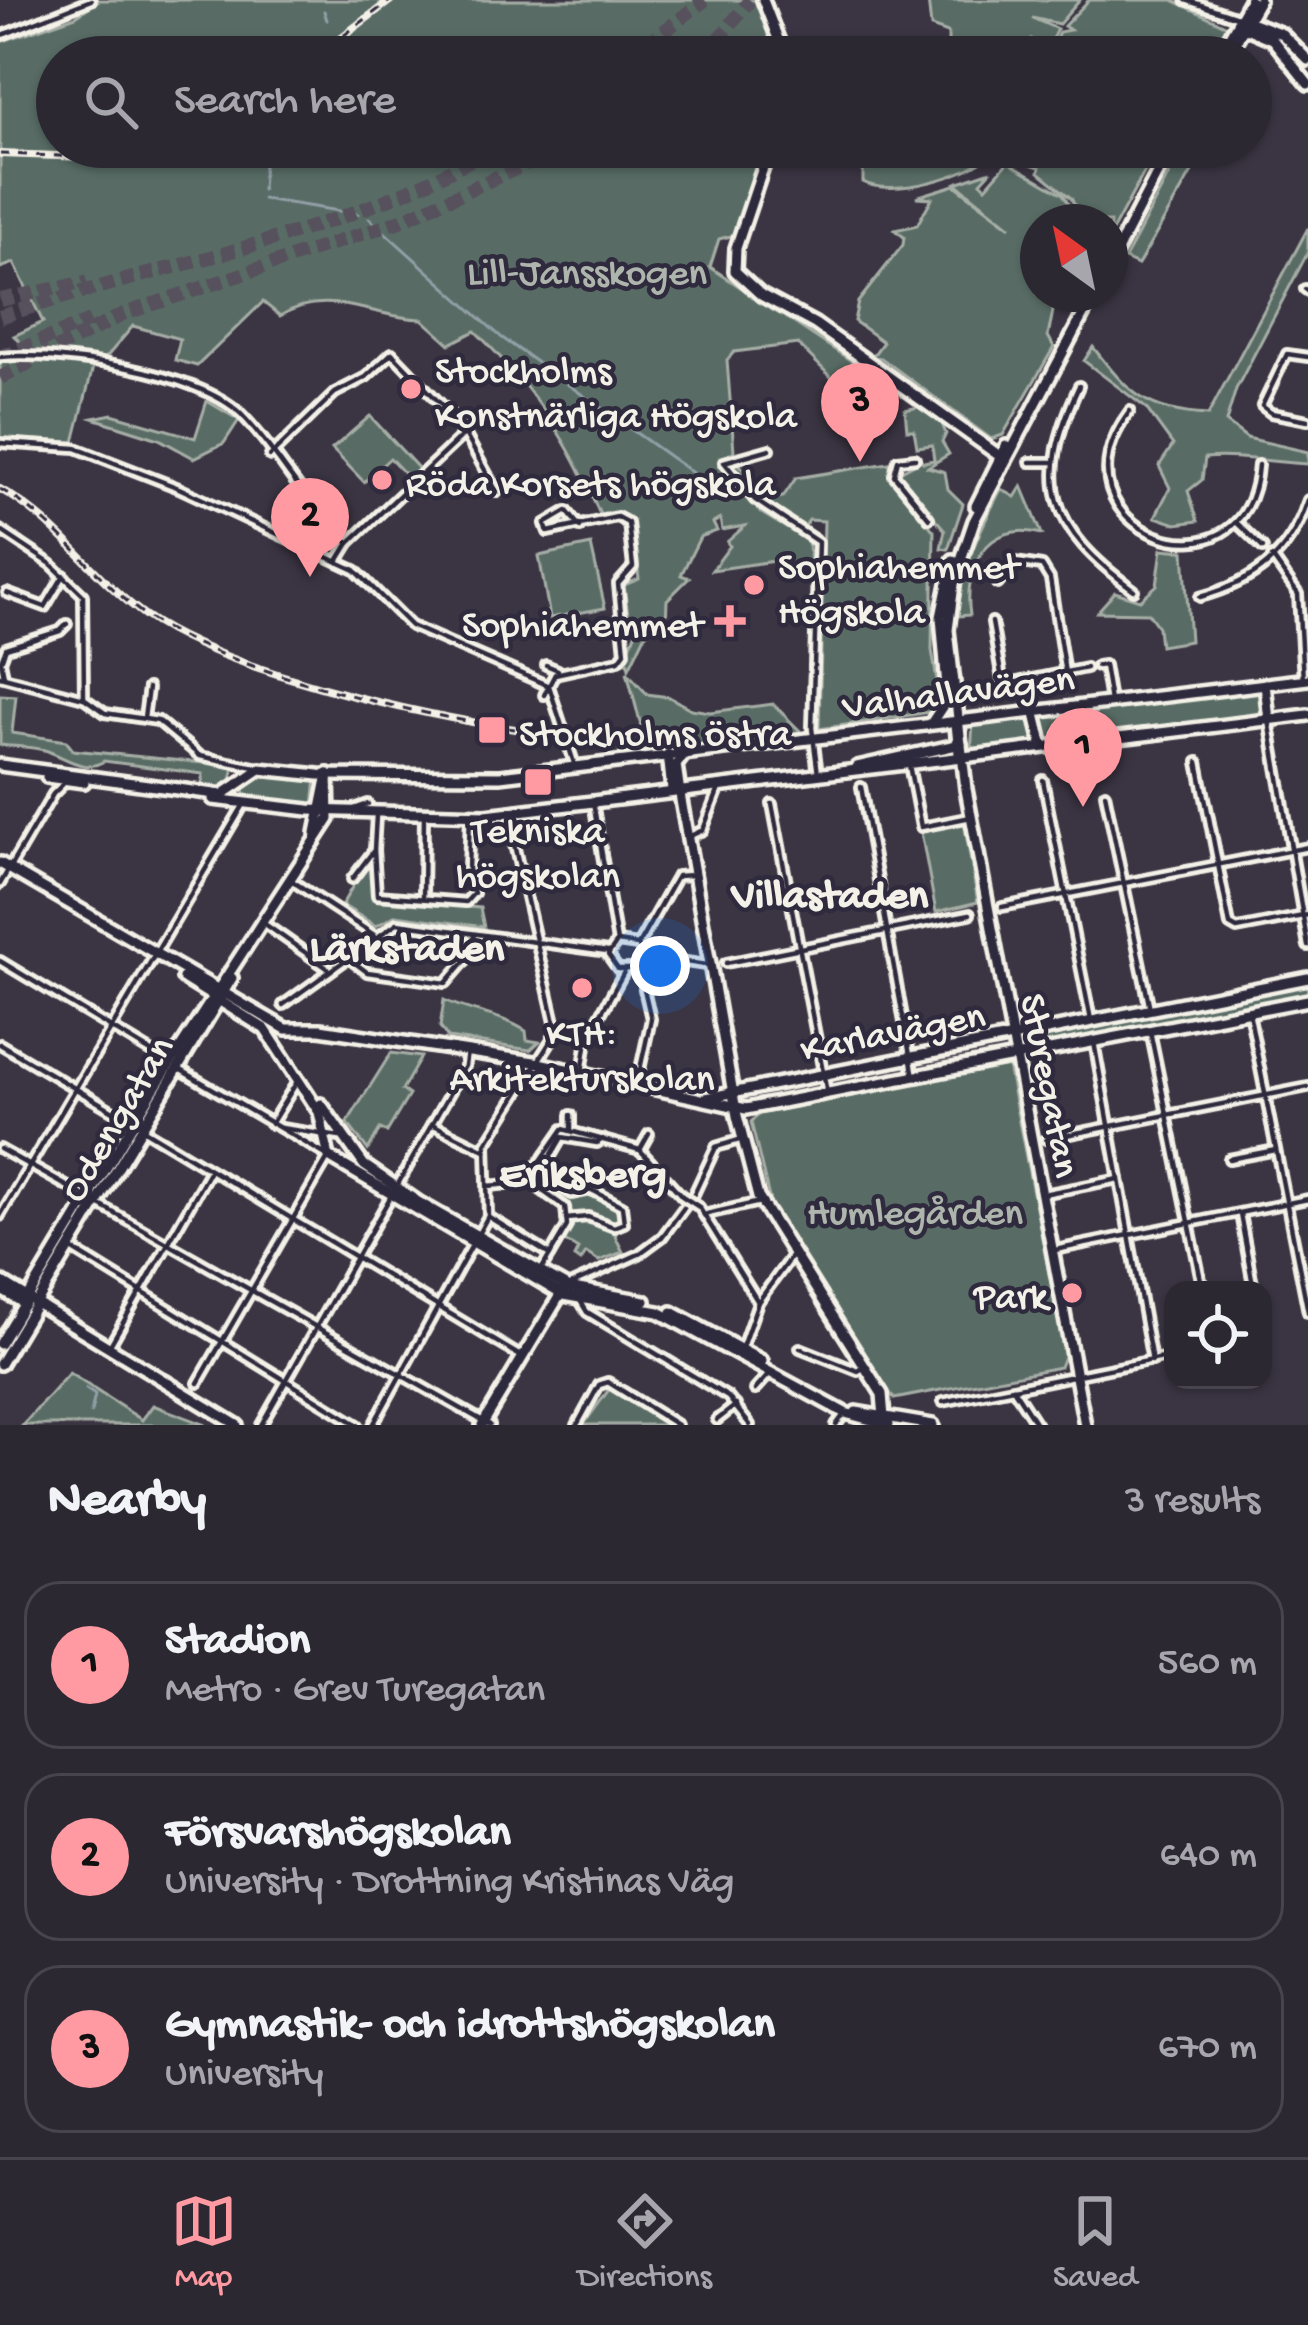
<!DOCTYPE html>
<meta charset="utf-8">
<style>
body{margin:0;font-family:"Gochi Hand",sans-serif;background:#34303a;color:#f1f3f6}
.controls{position:absolute;right:36px;bottom:36px;display:grid;overflow:hidden;border-radius:24px;box-shadow:0 3px 9px #0004}
.controls button{width:108px;height:108px;display:grid;place-items:center;padding:0;border:0;border-bottom:3px solid #48444d;background:#2c2832;color:#f1f3f6;font:60px sans-serif}
.compass{position:absolute;left:1020px;top:204px;width:108px;height:108px;border-radius:50%;background:#2c2832;box-shadow:0 3px 9px #0004;rotate:327deg}
.you{position:absolute;left:660px;top:966px;width:42px;height:42px;margin:-30px;border:9px solid #fff;border-radius:50%;background:#1a73e8;box-shadow:0 0 0 18px #1a73e833}
.badge{display:grid;place-items:center;width:78px;height:78px;border-radius:50%;background:#ff9aa2;color:#111;font-size:39px;font-weight:700}
.pin{position:absolute;translate:-50% -99px;filter:drop-shadow(0 3px 6px #0008)}
.pin::after{content:'';position:absolute;top:63px;width:42px;height:36px;background:inherit;clip-path:polygon(0 0,100% 0,50% 100%)}
.list{margin:0;padding:0;list-style:none}
h2{display:flex;justify-content:space-between;align-items:center;height:156px;margin:0;padding:0 48px;font-size:51px}
h2 small{font-size:39px;font-weight:400;color:#a6a6ac}
.list li{display:grid;grid-template-columns:78px 1fr auto;gap:36px;align-items:center;box-sizing:border-box;height:168px;margin:0 24px 24px;padding:0 24px;border:3px solid #48444d;border-radius:36px}
.list b{display:block;font-size:45px;white-space:nowrap}
.list p{margin:0;font-size:39px;white-space:nowrap;color:#a6a6ac}
.list em{font-size:39px;font-style:normal;color:#a6a6ac}
.icon{flex:none;width:66px;height:66px;fill:none;stroke:currentColor;stroke-width:2;stroke-linecap:round;stroke-linejoin:round}
.map{position:relative;flex:none;width:1308px;height:1425px;overflow:hidden}
.search{position:absolute;background:#2c2832;box-shadow:0 3px 9px #0004;left:36px;right:36px;top:36px;height:132px;display:flex;align-items:center;gap:30px;box-sizing:border-box;padding:0 42px;border-radius:66px;color:#a6a6ac;font-size:45px}
.sheet{height:732px;background:#2c2832}
nav{display:flex;justify-content:space-around;align-items:center;box-sizing:border-box;height:168px;border-top:3px solid #48444d;background:#2c2832;font-size:33px;color:#a6a6ac}
nav a{display:grid;justify-items:center;gap:6px}
nav .on{color:#ff9aa2}
.map>svg:first-child{display:block}
.green{fill:#596c65;stroke:#a6aea6;stroke-width:3}
.lines{fill:none;stroke-linecap:round;stroke-linejoin:round}
.stream{stroke:#929fa7;stroke-width:3}
.street-tunnel{stroke:#57515c;stroke-width:4.5;stroke-dasharray:4.5 2;stroke-linecap:butt}
.highway-tunnel{stroke:#57515c;stroke-width:14;stroke-dasharray:14 7;stroke-linecap:butt}
.street-casing{stroke:#f4f1e8;stroke-width:14}
.secondary-casing{stroke:#f4f1e8;stroke-width:18}
.street{stroke:#2f2a3d;stroke-width:4.5}
.secondary{stroke:#2f2a3d;stroke-width:9}
.rail-casing{stroke:#f4f1e8;stroke-width:8}
.rail{stroke:#2f2a3d;stroke-width:3;stroke-dasharray:9;stroke-linecap:butt}
.street-bridge-casing{stroke:#f4f1e8;stroke-width:14;stroke-linecap:butt}
.street-bridge{stroke:#2f2a3d;stroke-width:4.5}
.poi-dot{fill:#ff9aa2;stroke:#2f2a3d;stroke-width:4.5}
.labels{text-anchor:middle;stroke-width:9;stroke-linejoin:round;paint-order:stroke}
.park-label{font-size:39px;fill:#aeb5ad;stroke:#2f2a3d}
.poi-label{font-size:39px;fill:#f4f1e8;stroke:#2f2a3d;text-anchor:start}
.street-label{font-size:39px;fill:#f4f1e8;stroke:#2f2a3d}
.neighbourhood-label{font-size:42px;font-weight:bold;fill:#f4f1e8;stroke:#2f2a3d}
</style>
<div class="map">
<svg width="1308" height="1425" viewBox="0 0 1308 1425">
<rect width="100%" height="100%" fill="#3b3543"/>
<filter id="ink" filterUnits="userSpaceOnUse"><feTurbulence type="fractalNoise" baseFrequency=".00833" numOctaves="2"/><feDisplacementMap in="SourceGraphic" scale="24" xChannelSelector="R" yChannelSelector="G"/><feConvolveMatrix kernelMatrix="1 2 1 2 8 2 1 2 1" color-interpolation-filters="sRGB"/></filter>
<g filter="url(#ink)">
<g class="green">
<path d="M99,0H757L779,57H57V147H764L735,235L719,239L710,267L897,391L837,383L798,344L734,352L727,360L734,451L722,460L760,512L808,541L812,569L774,561L712,570L730,546L727,542L745,526L722,530L720,519L713,523L717,531L700,537L681,575L689,578L667,600L666,626L648,629L629,668L626,657L636,631L629,623L624,585L639,579L632,524L621,514L601,517C567,437 537,393 475,331L450,344L422,319C373,318 327,286 280,316L263,302L197,366L175,360L180,339L133,326L105,359L29,350L14,336L43,322L14,263L0,268V42L76,16Z"/>
<path d="M928,0H1080L1059,24L1032,18L1057,29L1043,57H1036L1031,38L1030,57H948V33L931,27Z"/>
<path d="M1089,0H1172L1227,26L1210,57H1048L1059,32L1070,30L1064,26Z"/>
<path d="M832,147H987L991,153C971,176 891,198 863,182V172Z"/>
<path d="M1019,147H1158L1110,235V222H1083L1071,198L1039,172L1040,167L1016,160L1023,151Z"/>
<path d="M1183,147H1203V153L1138,265L1125,259Z"/>
<path d="M1008,162L1063,194L1080,222H1038V294H1080L1074,310L1054,306L1048,336L1054,347L1003,435L991,439L881,358L872,357L883,342L854,321L858,302L903,245L904,237L895,230L917,225L932,198L916,197L955,185L1011,227L956,183L991,171L981,182L986,187Z"/>
<path d="M1308,228V252L1236,389L1226,422L1247,438L1308,452V464C1271,463 1242,455 1205,458L1202,480L1188,491L1198,521L1176,524L1155,517L1170,488L1159,466L1173,445L1146,408L1084,361L1093,347C1129,394 1147,412 1208,415Z"/>
<path d="M58,361L93,367L74,442L0,438V362Z"/>
<path d="M207,401L239,420L224,443L194,458L159,439L93,418L112,414L195,438Z"/>
<path d="M918,407L941,421L946,434L942,442L949,454L928,467L945,472L948,489L963,504L948,549L941,548L945,530L896,474L918,462L917,453L923,462L934,460L932,445L917,447L914,430H907L905,410Z"/>
<path d="M370,416L419,469L409,478L390,458L364,482L332,449Z"/>
<path d="M734,458L768,498L783,497L796,478L889,463L898,488L934,531L932,650L939,693L931,712L819,729L824,521L809,520L805,526L765,505L733,472Z"/>
<path d="M1022,486L1042,534C986,519 963,569 970,615L958,616C960,570 980,530 1001,489L1015,497Z"/>
<path d="M591,545L605,608L550,618L539,556Z"/>
<path d="M1162,549L1184,551L1190,641L1160,646L1158,627L1148,613L1097,612L1115,592L1140,600L1157,585Z"/>
<path d="M627,672L647,694L669,697L691,709L710,712L773,704L801,732L640,752L635,731L641,726Z"/>
<path d="M1261,688L1263,717L1044,744L1040,714Z"/>
<path d="M0,695L16,696L12,733L66,741L73,750L234,766L231,781L217,788L202,785L203,774L104,761C85,773 68,759 50,752C36,746 15,747 0,745Z"/>
<path d="M1032,715L1035,745L971,753L973,722Z"/>
<path d="M260,773L316,778L313,805L247,799L243,787Z"/>
<path d="M964,822L978,902L936,912L921,832Z"/>
<path d="M365,864L370,866L373,899L480,908L484,927L396,915L376,926L342,905Z"/>
<path d="M1307,982L1308,996L1028,1051L1025,1037Z"/>
<path d="M444,1000C472,1013 500,1014 526,1031L527,1040L539,1042L530,1050L448,1038L440,1027Z"/>
<path d="M391,1053L421,1057L402,1090L409,1095L387,1132L380,1129L368,1150L347,1123Z"/>
<path d="M1008,1066L1065,1354L1060,1367L894,1399L771,1206L751,1122L759,1114Z"/>
<path d="M562,1132L541,1170L544,1181L572,1198L594,1193L620,1207L623,1219L615,1236L623,1252L599,1261L586,1253L581,1261L574,1257L578,1249L563,1240L571,1228L568,1204L536,1178Z"/>
<path d="M69,1373L142,1420L153,1405L206,1425H23Z"/>
<path d="M610,1388L663,1417L669,1425H583Z"/>
</g>
<g class="lines">
<g class="stream">
<path d="M324,11L327,20"/>
<path d="M324,57L342,43"/>
<path d="M262,190L265,147"/>
<path d="M263,199L358,214"/>
<path d="M369,218L501,337L694,474"/>
<path d="M86,1389L95,1395L91,1413"/>
</g>
<path class="street-tunnel" d="M1090,662L1091,667"/>
<g class="highway-tunnel">
<path d="M630,57L705,0"/>
<path d="M705,57L750,0"/>
<path d="M0,300L87,282"/>
<path d="M0,317C165,262 342,238 493,147"/>
<path d="M0,357L90,321"/>
<path d="M0,378L124,314L397,222L564,147"/>
</g>
<defs>
<g id="street">
<path d="M1186,0L1240,18"/>
<path d="M0,36L91,0"/>
<path d="M1305,289L1308,291"/>
<path d="M0,357C58,351 199,372 241,414C280,453 302,503 349,543"/>
<path d="M1308,357L1287,354L1262,406L1271,413L1308,420"/>
<path d="M1079,386C1034,483 1049,528 1134,590"/>
<path d="M1130,411C1039,531 1249,606 1258,465"/>
<path d="M0,443L76,448L179,488L355,570L411,626L549,686L575,766"/>
<path d="M770,449L724,462L755,500L818,542L812,728L818,774"/>
<path d="M270,456L335,393L366,377L392,353L459,423L497,492"/>
<path d="M915,458L898,460L894,475L929,518"/>
<path d="M1030,462H1052"/>
<path d="M1237,523L1263,548"/>
<path d="M0,530L51,564L83,595L84,698"/>
<path d="M1272,557L1298,594L1303,680"/>
<path d="M338,561L349,543L464,434"/>
<path d="M998,584L1015,562L1042,566L1050,579L1065,673"/>
<path d="M7,593L45,607L64,575"/>
<path d="M1200,597C1255,582 1290,555 1308,500"/>
<path d="M992,622L1003,685L1086,668"/>
<path d="M546,665L558,670"/>
<path d="M1097,666L1104,665L1110,701"/>
<path d="M0,676L84,698L105,713L158,721L200,756L260,768"/>
<path d="M4,676L1,661L6,648L60,631L67,624"/>
<path d="M544,695L555,674L619,660L625,652L618,584L633,567L628,523L617,517L548,532L545,524L567,511L580,527"/>
<path d="M144,718L148,688"/>
<path d="M1269,720L1308,946"/>
<path d="M954,726L957,756"/>
<path d="M1198,762L1230,925L1237,929L1308,915"/>
<path d="M909,765L921,827L971,817"/>
<path d="M1043,780L1091,1020"/>
<path d="M861,787L914,1077"/>
<path d="M1105,793L1150,1009"/>
<path d="M593,802L617,942"/>
<path d="M772,804L827,1093"/>
<path d="M354,809L368,804"/>
<path d="M688,837L703,830L720,786"/>
<path d="M374,850L377,895L466,902L474,893L468,869L470,815"/>
<path d="M289,879L374,935"/>
<path d="M352,879L374,850L376,815"/>
<path d="M0,884L53,794L67,780"/>
<path d="M423,898L424,814"/>
<path d="M1002,907L1308,847"/>
<path d="M262,922L330,970"/>
<path d="M617,942L608,955L618,969H636L644,956"/>
<path d="M617,942L638,945L644,956"/>
<path d="M638,945L677,876L693,875"/>
<path d="M646,956L706,965"/>
<path d="M347,957L367,972L446,983L471,954L474,936"/>
<path d="M0,961L171,1064"/>
<path d="M726,963L970,914"/>
<path d="M283,1005L397,923L608,952"/>
<path d="M1249,1012L1308,1312"/>
<path d="M1150,1031L1203,1290"/>
<path d="M1094,1042L1152,1361"/>
<path d="M0,1044L132,1122"/>
<path d="M181,1070L326,1155"/>
<path d="M582,1073L587,1039L624,972"/>
<path d="M637,1083L651,1019L644,989"/>
<path d="M271,1124L298,1080"/>
<path d="M432,1124L485,1150"/>
<path d="M141,1128L522,1357"/>
<path d="M281,1128L340,1137"/>
<path d="M571,1130V1115"/>
<path d="M1046,1139L1308,1087"/>
<path d="M0,1149L90,1199"/>
<path d="M640,1150L649,1134"/>
<path d="M1229,1159L1276,1150"/>
<path d="M398,1184L465,1066L467,1052"/>
<path d="M488,1186L521,1183"/>
<path d="M1043,1194L1119,1179"/>
<path d="M98,1204L490,1425"/>
<path d="M699,1207L758,1302L741,1350"/>
<path d="M707,1214L760,1202"/>
<path d="M1240,1214L1254,1290"/>
<path d="M0,1216L243,806"/>
<path d="M489,1217L550,1255"/>
<path d="M566,1219L588,1217L614,1227L624,1223L622,1206L592,1190L572,1194L547,1179L544,1168L562,1137L597,1143L603,1139"/>
<path d="M72,1249L358,1425"/>
<path d="M1055,1250L1308,1199"/>
<path d="M540,1272L567,1226L565,1207L537,1187L533,1172L563,1129L640,1150L682,1196"/>
<path d="M570,1285L639,1254L662,1237L694,1194L716,1147L739,1140"/>
<path d="M578,1297L587,1312L728,1397L750,1425"/>
<path d="M758,1302L793,1254"/>
<path d="M109,1347L210,1170"/>
<path d="M800,1348L858,1371L865,1367"/>
<path d="M198,1383L327,1160"/>
<path d="M1013,1388L1037,1425"/>
<path d="M755,1390L771,1372"/>
<path d="M943,1402L1173,1356"/>
<path d="M717,1420L736,1405"/>
<path d="M261,1425L392,1194"/>
<path d="M373,1425L488,1216L486,1144L557,1031L510,827"/>
<path d="M577,1425L599,1385L608,1382L677,1425"/>
<path d="M836,1425L845,1413"/>
</g>
<g id="secondary">
<path d="M763,0L785,57"/>
<path d="M1240,18L1282,34L1308,60"/>
<path d="M1237,24L1272,39L1308,84"/>
<path d="M1218,57L1250,0"/>
<path d="M1227,57L1259,0"/>
<path d="M770,147L736,248L735,271L761,295L815,324L1001,457"/>
<path d="M1110,264L1171,147"/>
<path d="M976,506L1006,446"/>
<path d="M1265,684L1269,720"/>
<path d="M1034,710L1043,747"/>
<path d="M932,722L948,698L941,617L953,560"/>
<path d="M686,752L676,765L681,800L737,1116L758,1197L882,1394L884,1418"/>
<path d="M668,754L672,790"/>
<path d="M0,765L222,795L260,769L319,775L500,776L1308,679"/>
<path d="M857,767L961,744"/>
<path d="M47,777L84,782"/>
<path d="M213,799L309,810L486,815L1308,715"/>
<path d="M316,833L328,774"/>
<path d="M0,863L286,1029H320L534,1062L746,1109L1308,1000"/>
<path d="M183,978L265,1029L319,1112L329,1157L563,1295L659,1312L845,1413L889,1425"/>
<path d="M706,1098L1308,978"/>
<path d="M321,1104L364,1165L418,1202L567,1287L645,1301"/>
<path d="M0,1281L237,1425"/>
<path d="M0,1289L25,1304"/>
<path d="M672,1312L762,1361"/>
<path d="M0,1344L155,1087L329,819L328,774"/>
<path d="M0,1364L232,978"/>
<path d="M856,1412L933,1425"/>
<path d="M482,1425L563,1290"/>
<path d="M1085,1425L966,789L948,630L955,577L974,521L1094,294"/>
</g>
</defs>
<use href="#street" class="street-casing"/>
<use href="#secondary" class="secondary-casing"/>
<use href="#street" class="street"/>
<use href="#secondary" class="secondary"/>
<defs>
<g id="rail">
<path d="M315,57L391,0"/>
<path d="M0,154L117,158L178,147"/>
<path d="M0,489C58,521 93,578 146,616C222,670 420,716 515,729"/>
</g>
</defs>
<use href="#rail" class="rail-casing"/>
<use href="#rail" class="rail"/>
<defs>
<path id="street-bridge" d="M682,1196L699,1207"/>
</defs>
<use href="#street-bridge" class="street-bridge-casing"/>
<use href="#street-bridge" class="street-bridge"/>
</g>
</g>
<g class="poi-dot">
<circle cx="411" cy="389" r="12"/>
<circle cx="382" cy="480" r="12"/>
<circle cx="754" cy="585" r="12"/>
<path d="M724 603h12v12h12v12h-12v12h-12v-12h-12v-12h12z"/>
<rect x="477" y="715" width="30" height="30" rx="6"/>
<rect x="523" y="767" width="30" height="30" rx="6"/>
<circle cx="582" cy="988" r="12"/>
<circle cx="1072" cy="1293" r="12"/>
</g>
<g class="labels">
<g class="park-label">
<text x="587" y="283">Lill-Jansskogen</text>
<text x="915" y="1223">Humlegården</text>
</g>
<g class="poi-label">
<text x="435" y="381">Stockholms<tspan x="435" dy="45">Konstnärliga Högskola</tspan></text>
<text x="406" y="494">Röda Korsets högskola</text>
<text x="778" y="577">Sophiahemmet<tspan x="778" dy="45">Högskola</tspan></text>
<text x="703" y="635" text-anchor="end">Sophiahemmet</text>
<text x="519" y="744">Stockholms östra</text>
<text x="538" y="841" text-anchor="middle">Tekniska<tspan x="538" dy="45">högskolan</tspan></text>
<text x="582" y="1044" text-anchor="middle">KTH:<tspan x="582" dy="45">Arkitekturskolan</tspan></text>
<text x="1048" y="1307" text-anchor="end">Park</text>
</g>
<g class="street-label">
<text transform="translate(958 689) rotate(-7)" y="14">Valhallavägen</text>
<text transform="translate(892 1029) rotate(-11)" y="14">Karlavägen</text>
<text transform="translate(1053 1085) rotate(79)" y="14">Sturegatan</text>
<text transform="translate(114 1117) rotate(-59)" y="14">Odengatan</text>
</g>
<g class="neighbourhood-label">
<text x="830" y="906">Villastaden</text>
<text x="407" y="959">Lärkstaden</text>
<text x="583" y="1185">Eriksberg</text>
</g>
</g>
</svg>
<div class="controls">
<button><svg class="icon" aria-label="locate" viewBox="0 0 24 24"><circle cx="12" cy="12" r="6"/><path d="M12 2v4M12 18v4M2 12h4M18 12h4"/></svg></button>
</div>
<svg class="compass" viewBox="-18 -18 36 36"><path d="M0-13l5 13h-10z" fill="#e53935"/><path d="M0 13l5-13h-10z" fill="#a6a6ac"/></svg>
<div class="you"></div>
<div class="pin badge" style="left:1083px;top:807px">1</div>
<div class="pin badge" style="left:310px;top:577px">2</div>
<div class="pin badge" style="left:860px;top:462px">3</div>
<div class="search"><svg class="icon" aria-label="search" viewBox="0 0 24 24"><circle cx="10" cy="10" r="6"/><path d="M15 15l6 6"/></svg>Search here</div>
</div>
<section class="sheet">
<h2>Nearby<small>3 results</small></h2>
<ul class="list">
<li><span class="badge">1</span><div><b>Stadion</b><p>Metro · Grev Turegatan</p></div><em>560 m</em></li>
<li><span class="badge">2</span><div><b>Försvarshögskolan</b><p>University · Drottning Kristinas Väg</p></div><em>640 m</em></li>
<li><span class="badge">3</span><div><b>Gymnastik- och idrottshögskolan</b><p>University</p></div><em>670 m</em></li>
</ul>
</section>
<nav>
<a class="on"><svg class="icon" aria-label="map" viewBox="0 0 24 24"><path d="M3 6l6-2 6 2 6-2v14l-6 2-6-2-6 2zM9 4v14M15 6v14"/></svg>Map</a>
<a><svg class="icon" aria-label="directions" viewBox="0 0 24 24"><path d="M12 3l9 9-9 9-9-9zM9 14v-3h6M13 9l2 2-2 2"/></svg>Directions</a>
<a><svg class="icon" aria-label="saved" viewBox="0 0 24 24"><path d="M7 4h10v16l-5-4-5 4z"/></svg>Saved</a>
</nav>
